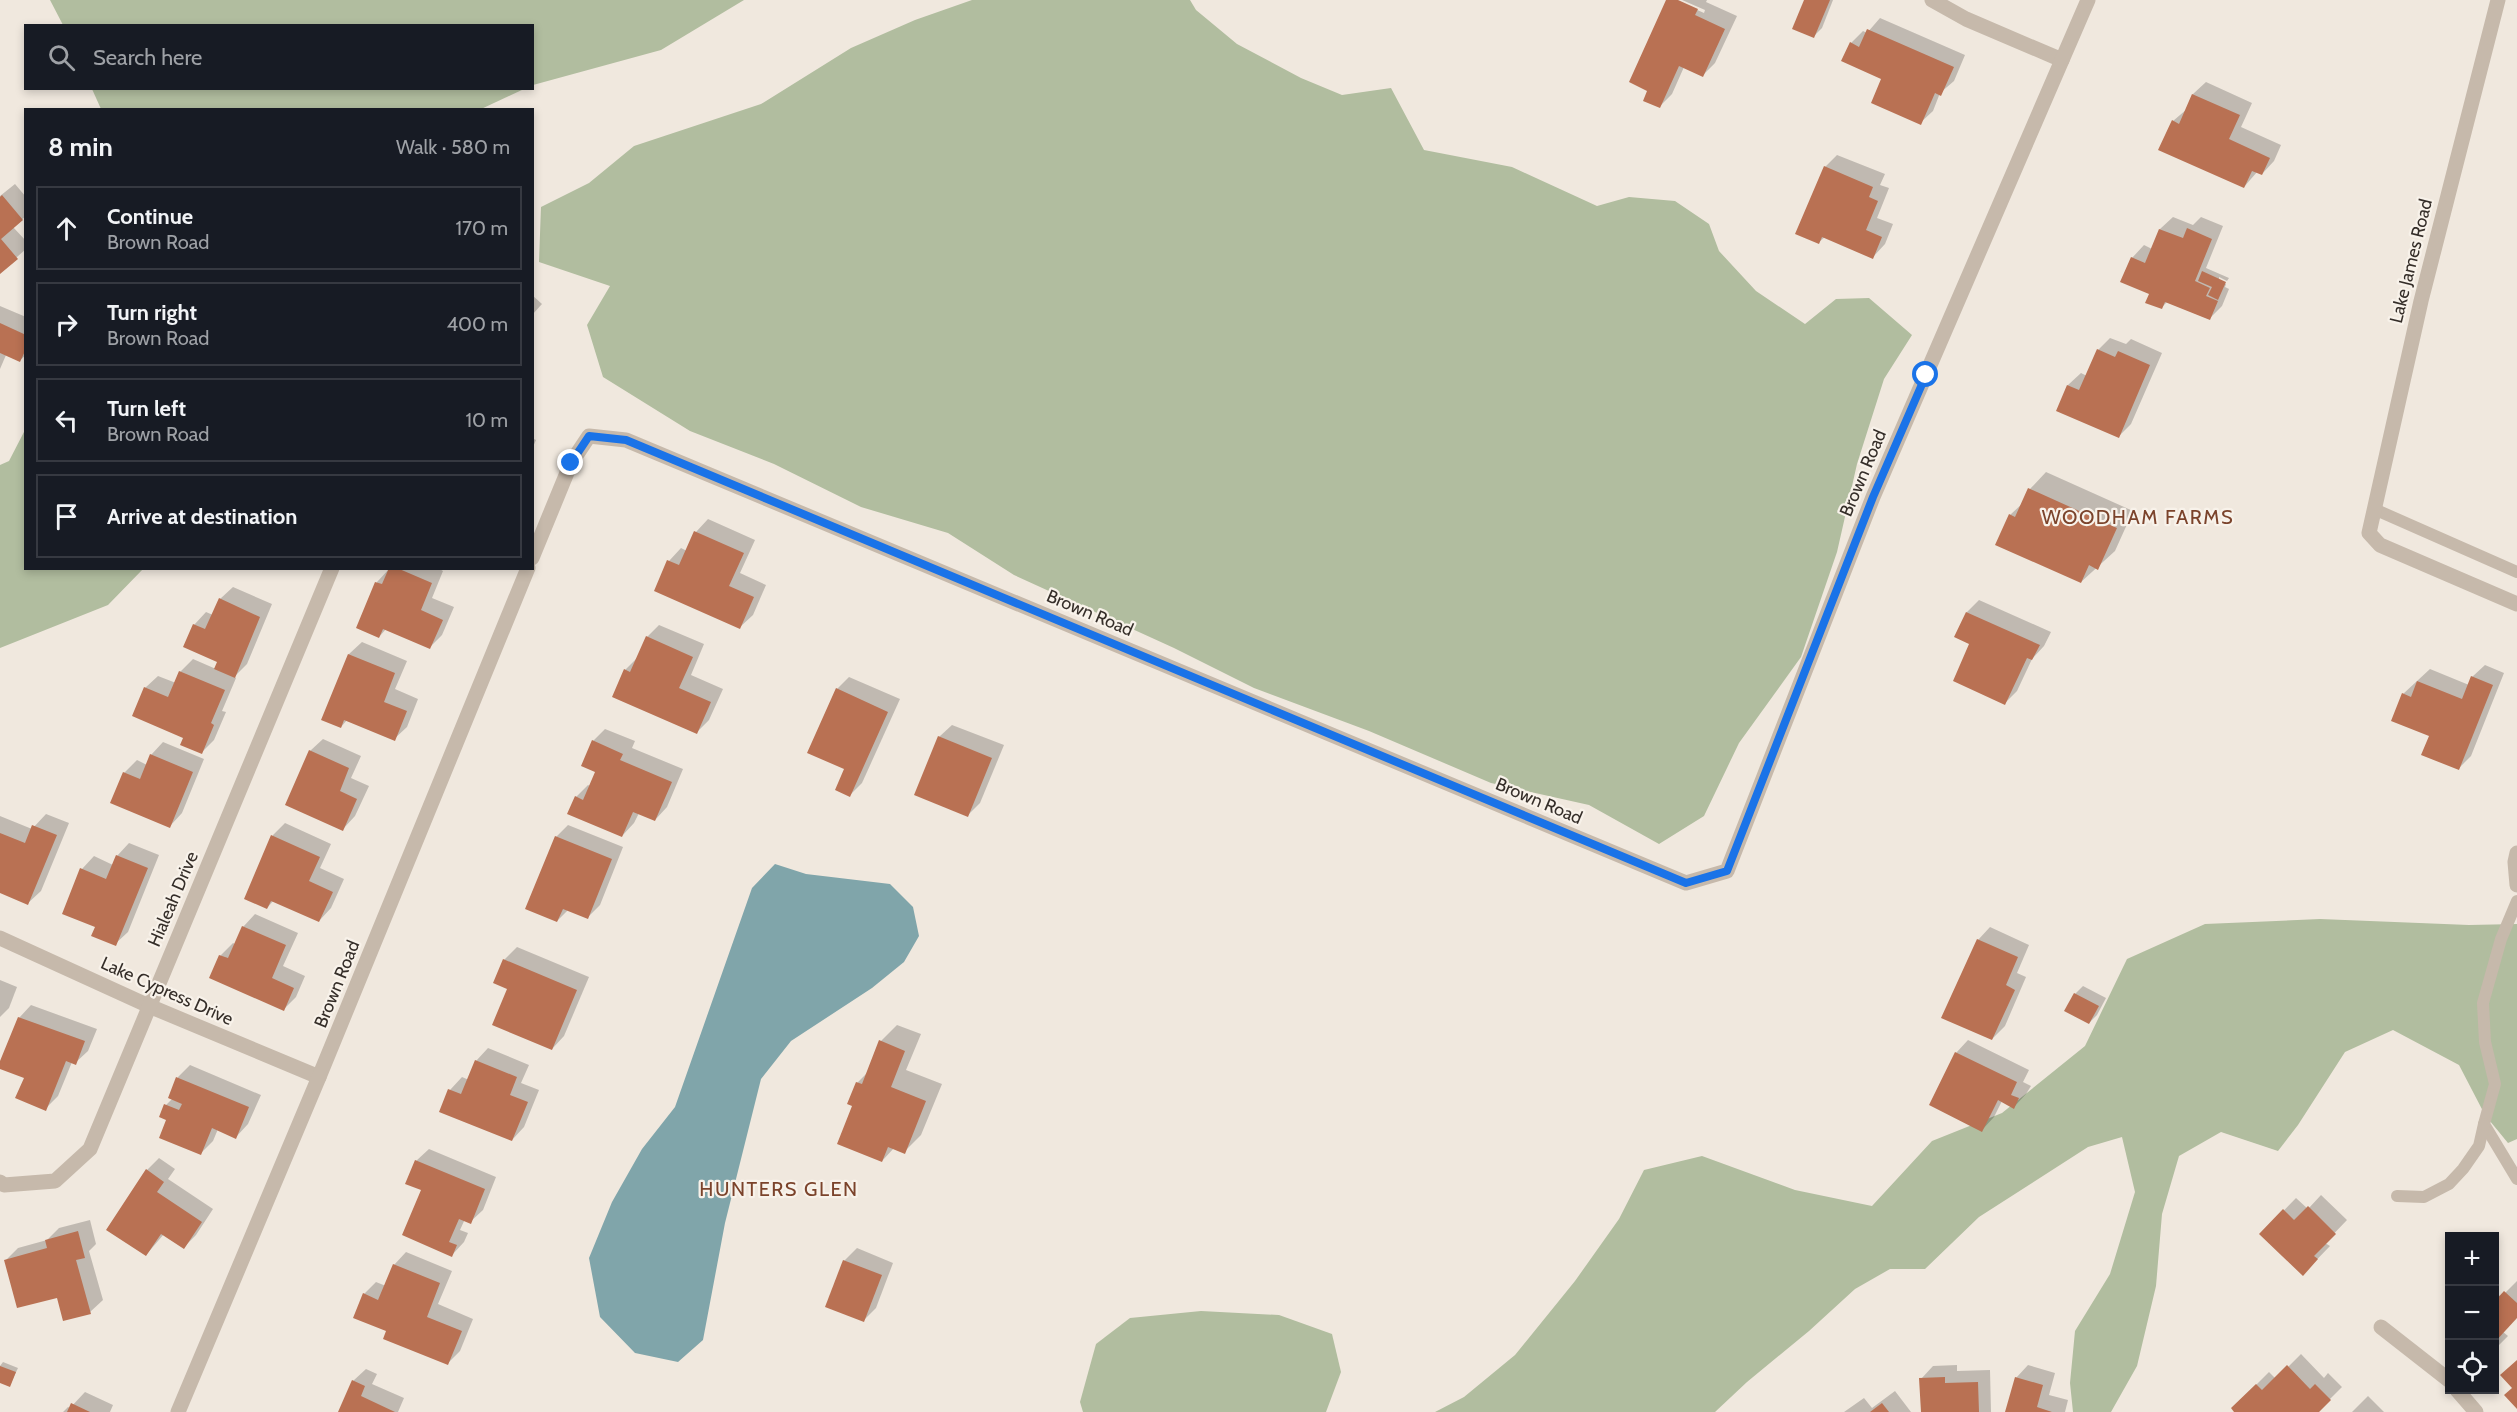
<!DOCTYPE html>
<meta charset="utf-8">
<style>
body{margin:0;font-family:Cabin,sans-serif;background:#242831;color:#f1f3f6}
.controls{position:absolute;right:18px;bottom:18px;display:grid;overflow:hidden;border-radius:0px;box-shadow:0 3px 9px #0003}
.controls button{width:54px;height:54px;display:grid;place-items:center;padding:0;border:0;border-bottom:2px solid #363941;background:#171b24;color:#f1f3f6;font:30px sans-serif}
.stop{position:absolute;width:18px;height:18px;margin:-14px;border:4px solid #1a73e8;border-radius:50%;background:#fff}
.stop.end{background:#1a73e8;border-color:#fff;box-shadow:0 2px 6px #0008}
.list{margin:0;padding:0;list-style:none}
h2{display:flex;justify-content:space-between;align-items:center;height:78px;margin:0;padding:0 24px;font-size:26px}
h2 small{font-size:20px;font-weight:400;color:#9ea1a6}
.list li{display:grid;grid-template-columns:39px 1fr auto;gap:18px;align-items:center;box-sizing:border-box;height:84px;margin:0 12px 12px;padding:0 12px;border:2px solid #363941;border-radius:0px}
.list b{display:block;font-size:22px;white-space:nowrap}
.list p{margin:0;font-size:20px;white-space:nowrap;color:#9ea1a6}
.list em{font-size:20px;font-style:normal;color:#9ea1a6}
.icon{flex:none;width:33px;height:33px;fill:none;stroke:currentColor;stroke-width:2;stroke-linecap:round;stroke-linejoin:round}
.map{position:relative;flex:none;width:2517px;height:1412px;overflow:hidden}
.search{position:absolute;background:#171b24;box-shadow:0 3px 9px #0003;left:24px;top:24px;width:510px;height:66px;display:flex;align-items:center;gap:15px;box-sizing:border-box;padding:0 21px;border-radius:0px;color:#9ea1a6;font-size:22px}
.panel{position:absolute;background:#171b24;box-shadow:0 3px 9px #0003;left:24px;top:108px;width:510px;height:462px;border-radius:0px}
.map>svg:first-child{display:block}
.green{fill:#b1bd9f}
.water{fill:#80a5aa}
.shadow{fill:#0003}
.building{fill:#b97153}
.lines{fill:none;stroke-linecap:round;stroke-linejoin:round}
.service{stroke:#c6b9ab;stroke-width:12}
.minor{stroke:#c6b9ab;stroke-width:15}
.route{stroke:#1a73e8;stroke-width:8}
.labels{text-anchor:middle;stroke-width:4.5;stroke-linejoin:round;paint-order:stroke}
.street-label{font-size:18px;fill:#352e29;stroke:#f8f2ea}
.neighbourhood-label{font-size:20px;letter-spacing:1.5px;fill:#7b432b;stroke:#f8f2ea}
</style>
<div class="map">
<svg width="2517" height="1412" viewBox="0 0 2517 1412">
<rect width="100%" height="100%" fill="#f0e8de"/>
<g class="green">
<path d="M50,0H744L661,50L533,85L532,26L63,25Z"/>
<path d="M972,0H1190L1196,10L1237,44L1301,78L1342,95L1391,88L1424,150L1512,167L1597,206L1629,197L1675,201L1709,224L1719,251L1756,291L1805,324L1836,299L1869,298L1912,335L1884,379L1857,464L1837,552L1801,657L1739,743L1704,816L1659,844L1589,805L1491,783L1369,731L1254,688L1174,648L1014,575L948,533L861,507L774,464L690,431L603,377L587,325L610,286L539,262L541,207L589,183L634,146L761,104L851,48L915,20Z"/>
<path d="M92,89H524L479,110L101,109Z"/>
<path d="M25,430L26,568L143,569L108,605L0,648V465L9,461Z"/>
<path d="M2320,919L2469,925L2517,924V1139L2508,1143L2485,1115L2459,1065L2393,1030L2345,1052L2298,1125L2278,1151L2221,1132L2179,1156L2162,1214L2156,1286L2137,1366L2111,1412H2073L2070,1383L2075,1331L2110,1274L2135,1192L2122,1137L2088,1147L1979,1217L1925,1269H1890L1855,1289L1809,1331L1747,1382L1715,1412H1435L1464,1397L1515,1355L1575,1281L1619,1219L1644,1170L1702,1156L1795,1190L1872,1206L1932,1141L2002,1113L2085,1046L2127,959L2205,924Z"/>
<path d="M1201,1311L1279,1315L1332,1334L1341,1372L1326,1412H1083L1080,1402L1096,1344L1130,1318Z"/>
</g>
<path class="water" d="M775,864L806,874L890,884L913,907L919,936L904,962L872,988L791,1041L761,1079L725,1223L703,1340L678,1362L635,1353L600,1317L589,1258L612,1202L642,1149L675,1107L752,888Z"/>
<g class="shadow">
<path d="M1668,0H1675L1704,13L1705,10L1682,0H1707L1706,2L1737,16L1715,63L1703,75L1684,67L1672,94L1659,107L1649,90Z"/>
<path d="M1805,0H1833L1822,28L1814,36Z"/>
<path d="M1880,18L1965,55L1954,81L1940,93L1933,111L1920,123L1851,43L1863,31L1867,33Z"/>
<path d="M2206,82L2252,103L2241,127L2281,145L2274,161L2262,174L2257,172L2244,187L2173,121L2187,109L2193,94Z"/>
<path d="M1837,155L1885,174L1880,185L1889,188L1877,218L1893,224L1885,244L1873,257L1825,237L1819,242L1825,167Z"/>
<path d="M15,184L26,197V216L13,227L26,241V249L0,272V196Z"/>
<path d="M2173,217L2193,225L2201,217L2223,226L2206,268L2229,278L2227,281L2219,277V281L2226,284L2225,287L2229,289L2222,306L2209,319L2167,302L2161,308L2132,258L2144,245L2152,249L2160,229Z"/>
<path d="M532,295L542,304L532,315Z"/>
<path d="M0,306L26,317V355L19,361L6,355L0,369Z"/>
<path d="M2110,338L2126,344L2131,339L2162,353L2131,424L2119,436L2058,410L2068,385L2081,373L2087,376L2098,350Z"/>
<path d="M532,438L536,440L532,449Z"/>
<path d="M2046,472L2133,511L2115,551L2081,582L2010,515L2024,502L2030,489Z"/>
<path d="M708,519L755,540L740,573L766,585L753,615L740,627L656,590L669,561L681,548L687,551L696,532Z"/>
<path d="M390,568H438L443,571L432,598L454,607L442,635L430,647L386,629L379,637L358,628L377,582Z"/>
<path d="M233,587L272,604L247,664L234,677L236,678L222,711L226,712L214,740L202,752L185,737L145,688L158,676L176,683L180,672L193,659L216,669L219,662L194,625L206,612L213,615L220,599Z"/>
<path d="M1979,600L2051,632L2044,646L2032,659L2017,691L2005,703L1971,643L1967,612Z"/>
<path d="M659,625L704,644L691,675L723,689L709,720L697,732L625,670L637,658L647,637Z"/>
<path d="M362,642L407,661L395,689L418,699L407,727L394,739L347,720L341,727L323,719L349,654Z"/>
<path d="M2485,665L2504,673L2471,756L2459,768L2431,735L2403,694L2430,669L2469,685L2472,677Z"/>
<path d="M849,677L900,699L862,783L850,795L837,689Z"/>
<path d="M952,725L1004,745L980,803L968,815L939,737Z"/>
<path d="M605,729L635,741L632,748L683,769L667,807L655,820L639,813L634,823L622,836L576,797L588,785L590,786L597,771L593,741Z"/>
<path d="M323,739L361,756L351,778L369,786L355,816L343,829L310,751Z"/>
<path d="M163,742L204,759L182,813L170,826L124,773L137,760L147,765L151,755Z"/>
<path d="M46,814L69,823L41,891L28,903L0,892V816L32,829Z"/>
<path d="M285,823L331,844L320,868L344,879L331,908L319,921L274,900L267,908L246,898L273,835Z"/>
<path d="M568,825L623,847L600,905L587,918L568,910L557,921L556,837Z"/>
<path d="M129,843L159,855L128,932L115,944L97,926L64,913L82,869L94,856L113,865L117,856Z"/>
<path d="M255,914L298,933L283,966L305,976L296,997L284,1009L220,956L233,943L235,944L243,927Z"/>
<path d="M1990,927L2029,945L2017,973L2026,977L2005,1026L1992,1039L1978,940Z"/>
<path d="M517,947L589,977L564,1036L552,1049L509,989L504,960Z"/>
<path d="M0,980L17,987L9,1008L0,1017Z"/>
<path d="M2083,986L2106,998L2097,1015L2089,1023L2075,994Z"/>
<path d="M31,1005L97,1029L88,1051L75,1063L72,1062L58,1096L45,1109L26,1077L0,1067L19,1018Z"/>
<path d="M897,1025L921,1034L906,1070L942,1084L921,1135L904,1152L894,1148L882,1161L857,1083L868,1072L881,1041Z"/>
<path d="M1968,1040L2029,1070L2023,1082L2031,1086L2026,1094L2014,1107L2002,1101L1994,1117L1982,1130L1956,1053Z"/>
<path d="M488,1048L529,1065L521,1083L539,1090L524,1127L512,1140L450,1090L462,1077L469,1080L476,1061Z"/>
<path d="M190,1065L261,1095L248,1124L236,1137L218,1129L213,1141L201,1153L168,1120L166,1105L172,1099L169,1098L178,1077Z"/>
<path d="M429,1149L496,1177L483,1210L470,1222L465,1219L460,1230L468,1233L464,1242L452,1255L422,1189L416,1161Z"/>
<path d="M159,1158L175,1169L168,1179L213,1209L196,1235L184,1247L164,1234L146,1255L147,1170Z"/>
<path d="M2321,1195L2347,1220L2325,1243L2330,1246L2303,1274L2261,1234L2296,1198L2308,1209Z"/>
<path d="M90,1220L96,1244L89,1251L103,1300L90,1312L58,1296L6,1260L18,1248L47,1240L59,1228Z"/>
<path d="M857,1248L893,1263L876,1308L864,1320L844,1261Z"/>
<path d="M406,1252L452,1271L438,1304L473,1319L460,1351L448,1363L388,1330L364,1294L376,1282L386,1286L394,1265Z"/>
<path d="M2517,1281V1317L2503,1332L2508,1336L2494,1350V1291L2501,1297Z"/>
<path d="M2301,1354L2324,1378L2328,1373L2342,1387L2317,1412H2236L2233,1408L2269,1372L2276,1379Z"/>
<path d="M3,1362L18,1368L10,1385L0,1381V1366Z"/>
<path d="M1957,1365V1371L1990,1370L1991,1412H1922L1921,1379L1933,1366Z"/>
<path d="M2028,1365L2055,1373L2049,1395L2068,1400L2065,1412H2007L2016,1378Z"/>
<path d="M366,1369L377,1374L372,1384L404,1398L398,1412H339L353,1381Z"/>
<path d="M1895,1391L1911,1412H1844L1864,1398L1872,1408Z"/>
<path d="M85,1392L113,1405L110,1412H63L68,1407L70,1408Z"/>
<path d="M2368,1396L2384,1412H2352Z"/>
</g>
<g class="building">
<path d="M1666,0H1678L1698,9L1695,15L1725,29L1703,77L1679,66L1660,108L1643,101L1647,91L1629,82Z"/>
<path d="M1804,0H1830L1814,38L1792,29Z"/>
<path d="M1867,29L1954,67L1941,96L1935,93L1921,125L1871,103L1881,79L1841,61L1850,42L1859,47Z"/>
<path d="M2192,94L2240,115L2229,139L2270,158L2262,175L2252,171L2244,188L2158,150L2172,120L2179,124Z"/>
<path d="M1824,166L1873,187L1869,197L1878,201L1866,230L1882,237L1873,259L1822,237L1819,244L1795,234Z"/>
<path d="M2,195L23,220L1,239L18,259L0,274V197Z"/>
<path d="M2187,228L2212,239L2195,281L2210,288L2206,296L2218,301L2210,320L2165,302L2162,309L2145,303L2149,294L2120,282L2131,257L2145,263L2159,229L2183,238Z"/>
<path d="M2202,271L2226,282L2218,300L2208,295L2212,287L2198,281Z"/>
<path d="M0,323L26,335V349L20,362L0,353Z"/>
<path d="M2097,349L2115,357L2118,351L2150,365L2119,438L2056,411L2067,385L2079,390Z"/>
<path d="M2028,488L2117,528L2098,570L2089,565L2081,583L1995,545L2009,514L2015,517Z"/>
<path d="M694,531L744,553L729,586L754,597L740,629L654,591L667,560L679,565Z"/>
<path d="M389,568H397L432,583L421,610L443,620L430,649L383,629L379,638L356,628L375,582L382,584Z"/>
<path d="M219,598L260,617L235,678L214,669L217,662L183,647L193,624L205,629Z"/>
<path d="M1966,612L2040,645L2032,660L2027,658L2005,705L1953,681L1969,644L1954,637Z"/>
<path d="M646,636L693,657L679,688L711,702L697,734L612,697L624,669L630,672Z"/>
<path d="M348,654L395,673L384,702L407,711L395,741L344,720L341,728L321,720Z"/>
<path d="M179,671L225,690L211,723L214,725L202,754L180,745L183,738L132,716L144,687L168,697Z"/>
<path d="M2471,676L2493,685L2459,770L2421,755L2429,736L2391,721L2402,693L2411,697L2417,681L2462,699Z"/>
<path d="M836,688L888,712L850,797L835,790L844,769L807,753Z"/>
<path d="M938,736L992,758L968,817L914,795Z"/>
<path d="M592,740L623,754L620,760L672,782L655,821L633,812L622,837L567,814L575,796L583,800L595,772L581,766Z"/>
<path d="M309,750L349,768L340,791L357,799L343,831L285,805Z"/>
<path d="M150,754L193,772L170,828L110,803L123,772L140,779Z"/>
<path d="M32,825L57,835L28,905L0,893V833L25,843Z"/>
<path d="M271,835L320,857L309,881L333,892L319,922L271,901L267,909L244,899Z"/>
<path d="M555,836L612,859L588,919L563,909L557,922L525,909Z"/>
<path d="M116,855L148,868L116,946L91,936L95,927L62,914L80,868L106,879Z"/>
<path d="M242,926L286,945L272,978L294,988L284,1011L209,978L219,955L228,958Z"/>
<path d="M1977,939L2018,957L2006,985L2015,990L1992,1040L1941,1018Z"/>
<path d="M503,959L577,990L552,1050L492,1025L507,989L493,983Z"/>
<path d="M2074,993L2099,1006L2089,1024L2064,1011Z"/>
<path d="M18,1017L85,1041L76,1065L66,1061L46,1111L15,1098L24,1078L0,1069V1061Z"/>
<path d="M879,1040L905,1051L891,1087L926,1101L905,1154L888,1147L882,1162L837,1144L852,1106L847,1104L856,1082L862,1084Z"/>
<path d="M1955,1052L2017,1082L2011,1095L2019,1098L2014,1109L1998,1100L1982,1132L1929,1105Z"/>
<path d="M475,1060L517,1077L510,1095L528,1102L512,1141L439,1112L448,1089L461,1094Z"/>
<path d="M176,1077L249,1107L236,1139L212,1128L201,1155L159,1138L166,1120L159,1117L164,1104L179,1110L182,1104L168,1098Z"/>
<path d="M415,1160L485,1189L471,1224L459,1219L449,1242L457,1245L452,1257L402,1235L421,1190L405,1184Z"/>
<path d="M146,1169L164,1182L157,1192L202,1222L184,1249L161,1234L146,1256L106,1230Z"/>
<path d="M2308,1206L2336,1234L2314,1256L2318,1259L2303,1276L2259,1234L2283,1209L2294,1220Z"/>
<path d="M78,1231L85,1258L76,1260L91,1314L63,1321L57,1298L17,1308L4,1260L47,1248L45,1240Z"/>
<path d="M843,1260L882,1275L864,1322L825,1307Z"/>
<path d="M393,1264L440,1283L427,1317L462,1331L448,1365L383,1339L386,1331L353,1318L363,1293L378,1300Z"/>
<path d="M2504,1291L2517,1303V1318L2494,1343V1302Z"/>
<path d="M2517,1360V1409L2504,1395L2512,1388L2500,1375Z"/>
<path d="M2287,1365L2310,1389L2315,1384L2331,1400L2319,1412H2234L2231,1408L2256,1384L2262,1390Z"/>
<path d="M0,1366L16,1372L10,1387L0,1383Z"/>
<path d="M1945,1377V1383L1978,1382L1979,1412H1921L1919,1378Z"/>
<path d="M2015,1377L2043,1385L2037,1407L2052,1412H2005Z"/>
<path d="M352,1380L365,1386L361,1396L395,1412H338Z"/>
<path d="M71,1403L90,1412H67Z"/>
<path d="M1882,1403L1889,1412H1870Z"/>
</g>
<g class="lines">
<g class="service">
<path d="M2374,509L2517,572"/>
<path d="M2517,901L2501,939L2483,1003L2485,1042L2495,1084L2484,1124L2517,1179"/>
<path d="M2397,1196L2424,1197L2449,1184L2463,1169L2479,1146L2484,1124"/>
</g>
<g class="minor">
<path d="M1932,0L1966,19L2062,60"/>
<path d="M2498,0L2421,301L2369,533L2380,545L2517,604"/>
<path d="M532,558L571,463L589,436L626,440L1686,883L1727,871L1873,497L2088,0"/>
<path d="M2517,853L2515,862L2517,885"/>
<path d="M0,938L149,1006L319,1077"/>
<path d="M0,1182L4,1185L55,1181L90,1149L332,568"/>
<path d="M2381,1327L2450,1381"/>
<path d="M2457,1390L2476,1412"/>
<path d="M178,1412L319,1077L528,568"/>
</g>
</g>
<g class="lines">
<path class="route" d="M571,463L589,436L626,440L1686,883L1727,871L1873,497L1926,375"/>
</g>
<g class="labels">
<g class="street-label">
<text transform="translate(2411 261) rotate(-76)" y="6">Lake James Road</text>
<text transform="translate(1863 473) rotate(-67)" y="6">Brown Road</text>
<text transform="translate(1090 613) rotate(23)" y="6">Brown Road</text>
<text transform="translate(1539 801) rotate(23)" y="6">Brown Road</text>
<text transform="translate(173 899) rotate(-67)" y="6">Hialeah Drive</text>
<text transform="translate(337 984) rotate(-68)" y="6">Brown Road</text>
<text transform="translate(167 991) rotate(24)" y="6">Lake Cypress Drive</text>
</g>
<g class="neighbourhood-label">
<text x="2138" y="524">WOODHAM FARMS</text>
<text x="779" y="1196">HUNTERS GLEN</text>
</g>
</g>
</svg>
<div class="controls">
<button>+</button>
<button>−</button>
<button><svg class="icon" aria-label="locate" viewBox="0 0 24 24"><circle cx="12" cy="12" r="6"/><path d="M12 2v4M12 18v4M2 12h4M18 12h4"/></svg></button>
</div>
<div class="stop" style="left:1926px;top:375px"></div>
<div class="stop end" style="left:571px;top:463px"></div>
<div class="search"><svg class="icon" aria-label="search" viewBox="0 0 24 24"><circle cx="10" cy="10" r="6"/><path d="M15 15l6 6"/></svg>Search here</div>
<section class="panel">
<h2>8 min<small>Walk · 580 m</small></h2>
<ul class="list">
<li><svg class="icon" aria-label="ahead" viewBox="0 0 24 24"><path d="M12 20V5M6 11l6-6 6 6"/></svg><div><b>Continue</b><p>Brown Road</p></div><em>170 m</em></li>
<li><svg class="icon" aria-label="right" viewBox="0 0 24 24"><path d="M7 20v-9h11M14 6l5 5-5 5"/></svg><div><b>Turn right</b><p>Brown Road</p></div><em>400 m</em></li>
<li><svg class="icon" aria-label="left" viewBox="0 0 24 24"><path d="M17 20v-9H6M10 6l-5 5 5 5"/></svg><div><b>Turn left</b><p>Brown Road</p></div><em>10 m</em></li>
<li><svg class="icon" aria-label="arrive" viewBox="0 0 24 24"><path d="M6 21V4h12l-3 4 3 4H6"/></svg><div><b>Arrive at destination</b></div></li>
</ul>
</section>
</div>
